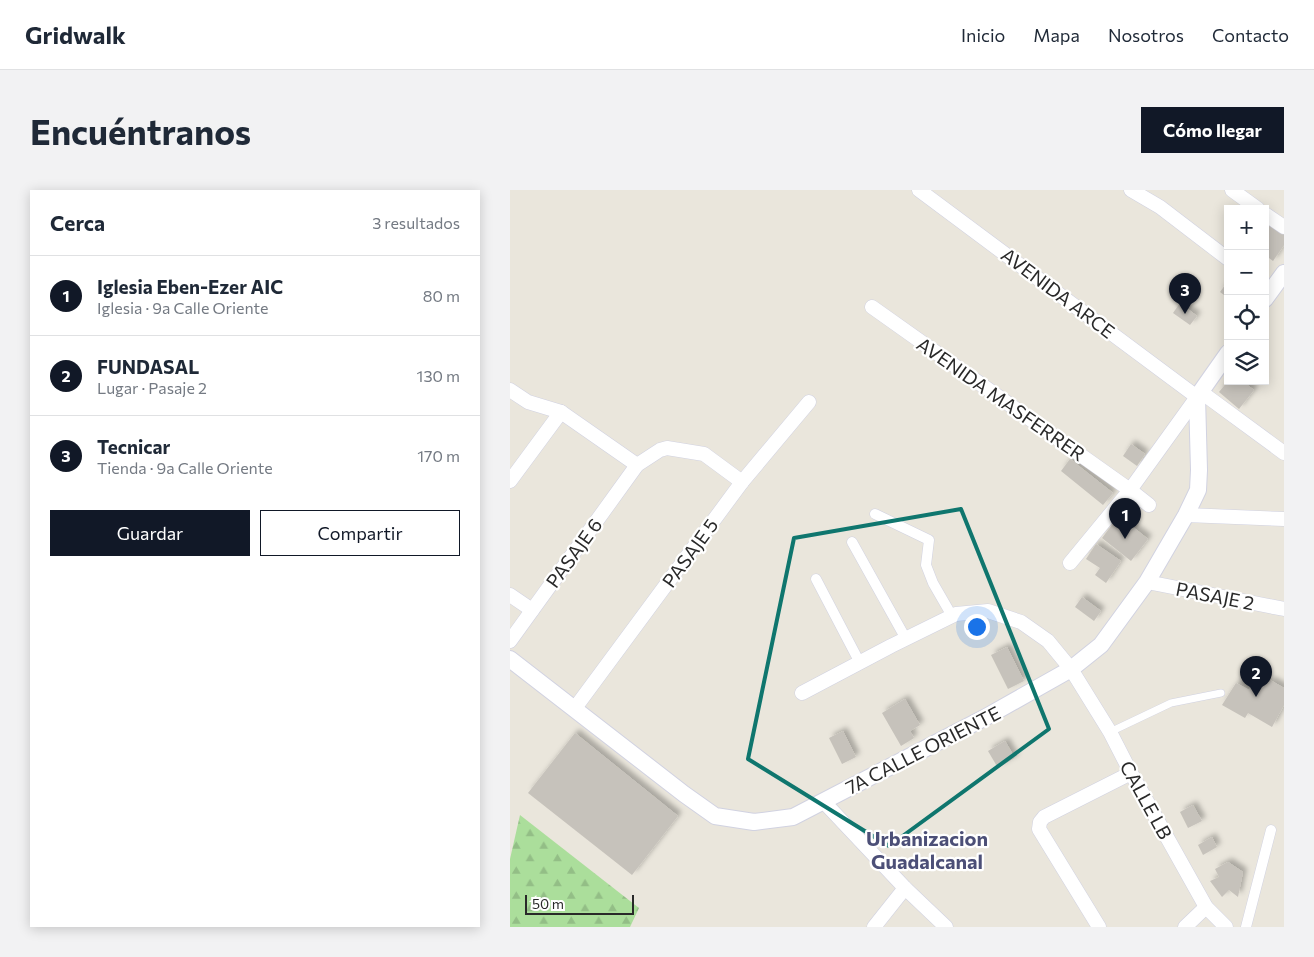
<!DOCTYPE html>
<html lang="es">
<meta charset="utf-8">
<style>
body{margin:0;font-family:Commissioner,sans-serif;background:#f2f2f3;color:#1f2937}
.controls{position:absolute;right:15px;top:15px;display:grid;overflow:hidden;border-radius:0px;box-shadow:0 2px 12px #0003}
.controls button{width:45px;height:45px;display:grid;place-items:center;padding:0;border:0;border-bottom:1px solid #e0e1e3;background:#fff;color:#1f2937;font:25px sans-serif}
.scale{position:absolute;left:15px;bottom:12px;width:109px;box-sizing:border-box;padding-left:5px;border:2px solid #292929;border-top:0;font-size:14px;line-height:18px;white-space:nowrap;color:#292929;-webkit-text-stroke:4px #fff;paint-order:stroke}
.you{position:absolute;left:466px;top:436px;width:18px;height:18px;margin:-12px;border:4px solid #fff;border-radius:50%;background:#1a73e8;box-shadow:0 0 0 8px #1a73e833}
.badge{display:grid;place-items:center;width:32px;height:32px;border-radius:50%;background:#111827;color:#fff;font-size:16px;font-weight:700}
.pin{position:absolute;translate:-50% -41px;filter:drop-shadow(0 1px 2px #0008)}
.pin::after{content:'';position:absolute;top:26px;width:18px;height:15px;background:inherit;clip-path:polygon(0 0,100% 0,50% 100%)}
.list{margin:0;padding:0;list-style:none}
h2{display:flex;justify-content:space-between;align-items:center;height:65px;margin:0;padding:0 20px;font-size:21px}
h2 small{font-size:16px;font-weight:400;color:#747a83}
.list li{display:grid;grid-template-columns:32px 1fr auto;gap:15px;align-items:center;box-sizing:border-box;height:80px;padding:0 20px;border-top:1px solid #e0e1e3}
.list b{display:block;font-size:19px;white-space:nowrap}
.list p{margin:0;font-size:16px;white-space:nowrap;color:#747a83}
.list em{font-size:16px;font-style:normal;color:#747a83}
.actions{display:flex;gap:10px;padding:15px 20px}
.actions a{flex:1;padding:11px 0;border:1px solid #111827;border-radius:0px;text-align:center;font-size:18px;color:#111827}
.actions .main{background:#111827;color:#fff}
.icon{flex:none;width:28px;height:28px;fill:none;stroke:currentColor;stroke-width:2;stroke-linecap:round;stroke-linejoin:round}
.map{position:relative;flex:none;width:774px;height:737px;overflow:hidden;border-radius:0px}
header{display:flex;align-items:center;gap:30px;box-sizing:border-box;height:70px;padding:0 25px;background:#fff;border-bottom:1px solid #e0e1e3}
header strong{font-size:24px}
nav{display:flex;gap:28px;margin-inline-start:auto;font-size:18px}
.intro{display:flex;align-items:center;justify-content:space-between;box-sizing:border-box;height:120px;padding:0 30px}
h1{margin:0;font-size:35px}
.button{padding:12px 22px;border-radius:0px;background:#111827;color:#fff;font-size:18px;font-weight:700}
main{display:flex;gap:30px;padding:0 30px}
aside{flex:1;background:#fff;border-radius:0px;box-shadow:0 2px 12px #0003}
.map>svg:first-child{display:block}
.forest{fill:url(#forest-firs)}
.building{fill:#c6c2bb;filter:url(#shadow)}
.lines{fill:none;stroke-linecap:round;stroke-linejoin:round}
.service-casing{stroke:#d1d2e1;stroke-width:8}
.pedestrian-casing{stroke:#d1d2e1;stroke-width:11}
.minor-casing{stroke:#d1d2e1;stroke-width:15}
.tertiary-casing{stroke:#d1d2e1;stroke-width:18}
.service{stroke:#fff;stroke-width:7}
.pedestrian{stroke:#fff;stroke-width:10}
.minor{stroke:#fff;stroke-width:14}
.tertiary{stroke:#fff;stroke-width:16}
.marked{fill:none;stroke:#0f766e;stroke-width:4;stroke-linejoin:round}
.labels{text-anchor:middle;stroke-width:4.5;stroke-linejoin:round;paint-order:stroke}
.street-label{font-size:19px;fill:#292929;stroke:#fff}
.neighbourhood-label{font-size:20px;font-weight:bold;fill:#4c4f77;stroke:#fff}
</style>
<header>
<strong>Gridwalk</strong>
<nav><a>Inicio</a><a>Mapa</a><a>Nosotros</a><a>Contacto</a></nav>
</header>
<div class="intro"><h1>Encuéntranos</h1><a class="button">Cómo llegar</a></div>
<main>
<aside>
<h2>Cerca<small>3 resultados</small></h2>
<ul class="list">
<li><span class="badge">1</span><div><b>Iglesia Eben-Ezer AIC</b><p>Iglesia · 9a Calle Oriente</p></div><em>80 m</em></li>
<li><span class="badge">2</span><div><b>FUNDASAL</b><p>Lugar · Pasaje 2</p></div><em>130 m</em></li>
<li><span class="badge">3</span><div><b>Tecnicar</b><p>Tienda · 9a Calle Oriente</p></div><em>170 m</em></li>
</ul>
<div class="actions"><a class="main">Guardar</a><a>Compartir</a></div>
</aside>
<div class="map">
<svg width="774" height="737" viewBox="0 0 774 737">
<defs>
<pattern id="forest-firs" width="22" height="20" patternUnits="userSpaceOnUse" patternTransform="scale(1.25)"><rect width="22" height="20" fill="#abde9b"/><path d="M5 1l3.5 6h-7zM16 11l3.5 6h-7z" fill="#93be86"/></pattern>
<filter id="shadow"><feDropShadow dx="4" dy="-4" stdDeviation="2.5" flood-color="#0004"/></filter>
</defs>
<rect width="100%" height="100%" fill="#eae6dc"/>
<path class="forest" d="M10,625L129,718L120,737H0V669Z"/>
<g class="building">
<path d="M760,34L774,44V55L763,71L755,65V41Z"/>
<path d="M718,91V108L710,102Z"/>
<path d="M670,113L687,126L680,135L663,123Z"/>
<path d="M718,191H732L744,200L729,219L709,202Z"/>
<path d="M621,254L635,264L627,276L613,266Z"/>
<path d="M560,269L603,303L593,315L551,281Z"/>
<path d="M609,326L638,349L621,371L592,348Z"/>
<path d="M586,354L611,371L596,393L585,385L590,378L576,369Z"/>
<path d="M572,407L591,421L584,431L565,417Z"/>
<path d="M497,457L514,491L498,499L481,465Z"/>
<path d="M746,489L757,495L760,490L774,498V515L762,537L738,523L735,528L712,515L726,493L739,500Z"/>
<path d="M395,509L410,535L400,541L404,548L391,556L372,523Z"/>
<path d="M333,541L346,567L332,574L319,548Z"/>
<path d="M65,543L168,626L122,685L18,603Z"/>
<path d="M495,551L505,568L488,578L478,561Z"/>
<path d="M683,615L692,631L678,638L670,622Z"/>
<path d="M702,647L707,657L693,665L688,655Z"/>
<path d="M718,672L733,682L728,707L719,700L712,707L700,691L709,687L705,679Z"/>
</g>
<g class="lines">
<defs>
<path id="service" d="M600,542L661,513L711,503"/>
<g id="pedestrian">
<path d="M365,324L419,350L416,375L423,393L442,426"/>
<path d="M342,352L396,449"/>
<path d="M306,389L350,473"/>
<path d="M736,737L761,640"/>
</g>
<g id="minor">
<path d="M409,0L687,207L620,300L560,373"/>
<path d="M621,0L650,17L718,69"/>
<path d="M722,0L748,19"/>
<path d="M755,24L774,37"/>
<path d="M362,117L620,300L639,315"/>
<path d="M0,200L18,212L51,222L127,275"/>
<path d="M691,202L774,263"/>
<path d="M0,291L51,222"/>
<path d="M676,325L774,329"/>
<path d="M637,392L774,419"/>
<path d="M0,405L22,420"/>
<path d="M0,451L127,275L150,260L157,258L194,264L232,292"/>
<path d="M292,503L381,456L446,424L478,421L511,432L538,451L561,479L600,542L621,583L696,717L716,737"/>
<path d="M65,518L232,292L299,212"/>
<path d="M313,611L395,698L436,737"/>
<path d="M364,737L395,698"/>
<path d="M589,737L529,639L530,632L534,627L621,583"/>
<path d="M675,737L696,717"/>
</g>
<g id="tertiary">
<path d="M755,109L774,83"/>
<path d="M0,469L174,604L205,626L244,632L283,627L476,527L561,479L591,455L637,392L676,325L688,300L689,280L687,207L718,163"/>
</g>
</defs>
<use href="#service" class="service-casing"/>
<use href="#pedestrian" class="pedestrian-casing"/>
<use href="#minor" class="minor-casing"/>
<use href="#tertiary" class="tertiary-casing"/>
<use href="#service" class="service"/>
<use href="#pedestrian" class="pedestrian"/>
<use href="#minor" class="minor"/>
<use href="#tertiary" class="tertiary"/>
</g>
<path class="marked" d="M451,319L539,539L379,656L238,569L284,348Z"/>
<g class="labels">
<g class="street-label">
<text transform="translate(548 103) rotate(37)" y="7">AVENIDA ARCE</text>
<text transform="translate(491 209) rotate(35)" y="7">AVENIDA MASFERRER</text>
<text transform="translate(64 363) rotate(-54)" y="7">PASAJE 6</text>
<text transform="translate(180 363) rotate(-54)" y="7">PASAJE 5</text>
<text transform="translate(705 406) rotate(11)" y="7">PASAJE 2</text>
<text transform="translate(413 560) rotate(-27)" y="7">7A CALLE ORIENTE</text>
<text transform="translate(636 610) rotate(61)" y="7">CALLE LB</text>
</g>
<g class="neighbourhood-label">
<text x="417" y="656">Urbanizacion<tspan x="417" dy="23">Guadalcanal</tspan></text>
</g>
</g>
</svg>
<div class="controls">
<button>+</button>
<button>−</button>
<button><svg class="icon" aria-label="locate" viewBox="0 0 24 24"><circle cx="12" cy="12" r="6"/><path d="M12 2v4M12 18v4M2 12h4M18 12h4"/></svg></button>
<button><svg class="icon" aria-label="layers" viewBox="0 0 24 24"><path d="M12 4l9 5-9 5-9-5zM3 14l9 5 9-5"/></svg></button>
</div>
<div class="scale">50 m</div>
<div class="you"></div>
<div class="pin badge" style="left:615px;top:349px">1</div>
<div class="pin badge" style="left:746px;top:507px">2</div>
<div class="pin badge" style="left:675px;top:124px">3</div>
</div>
</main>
